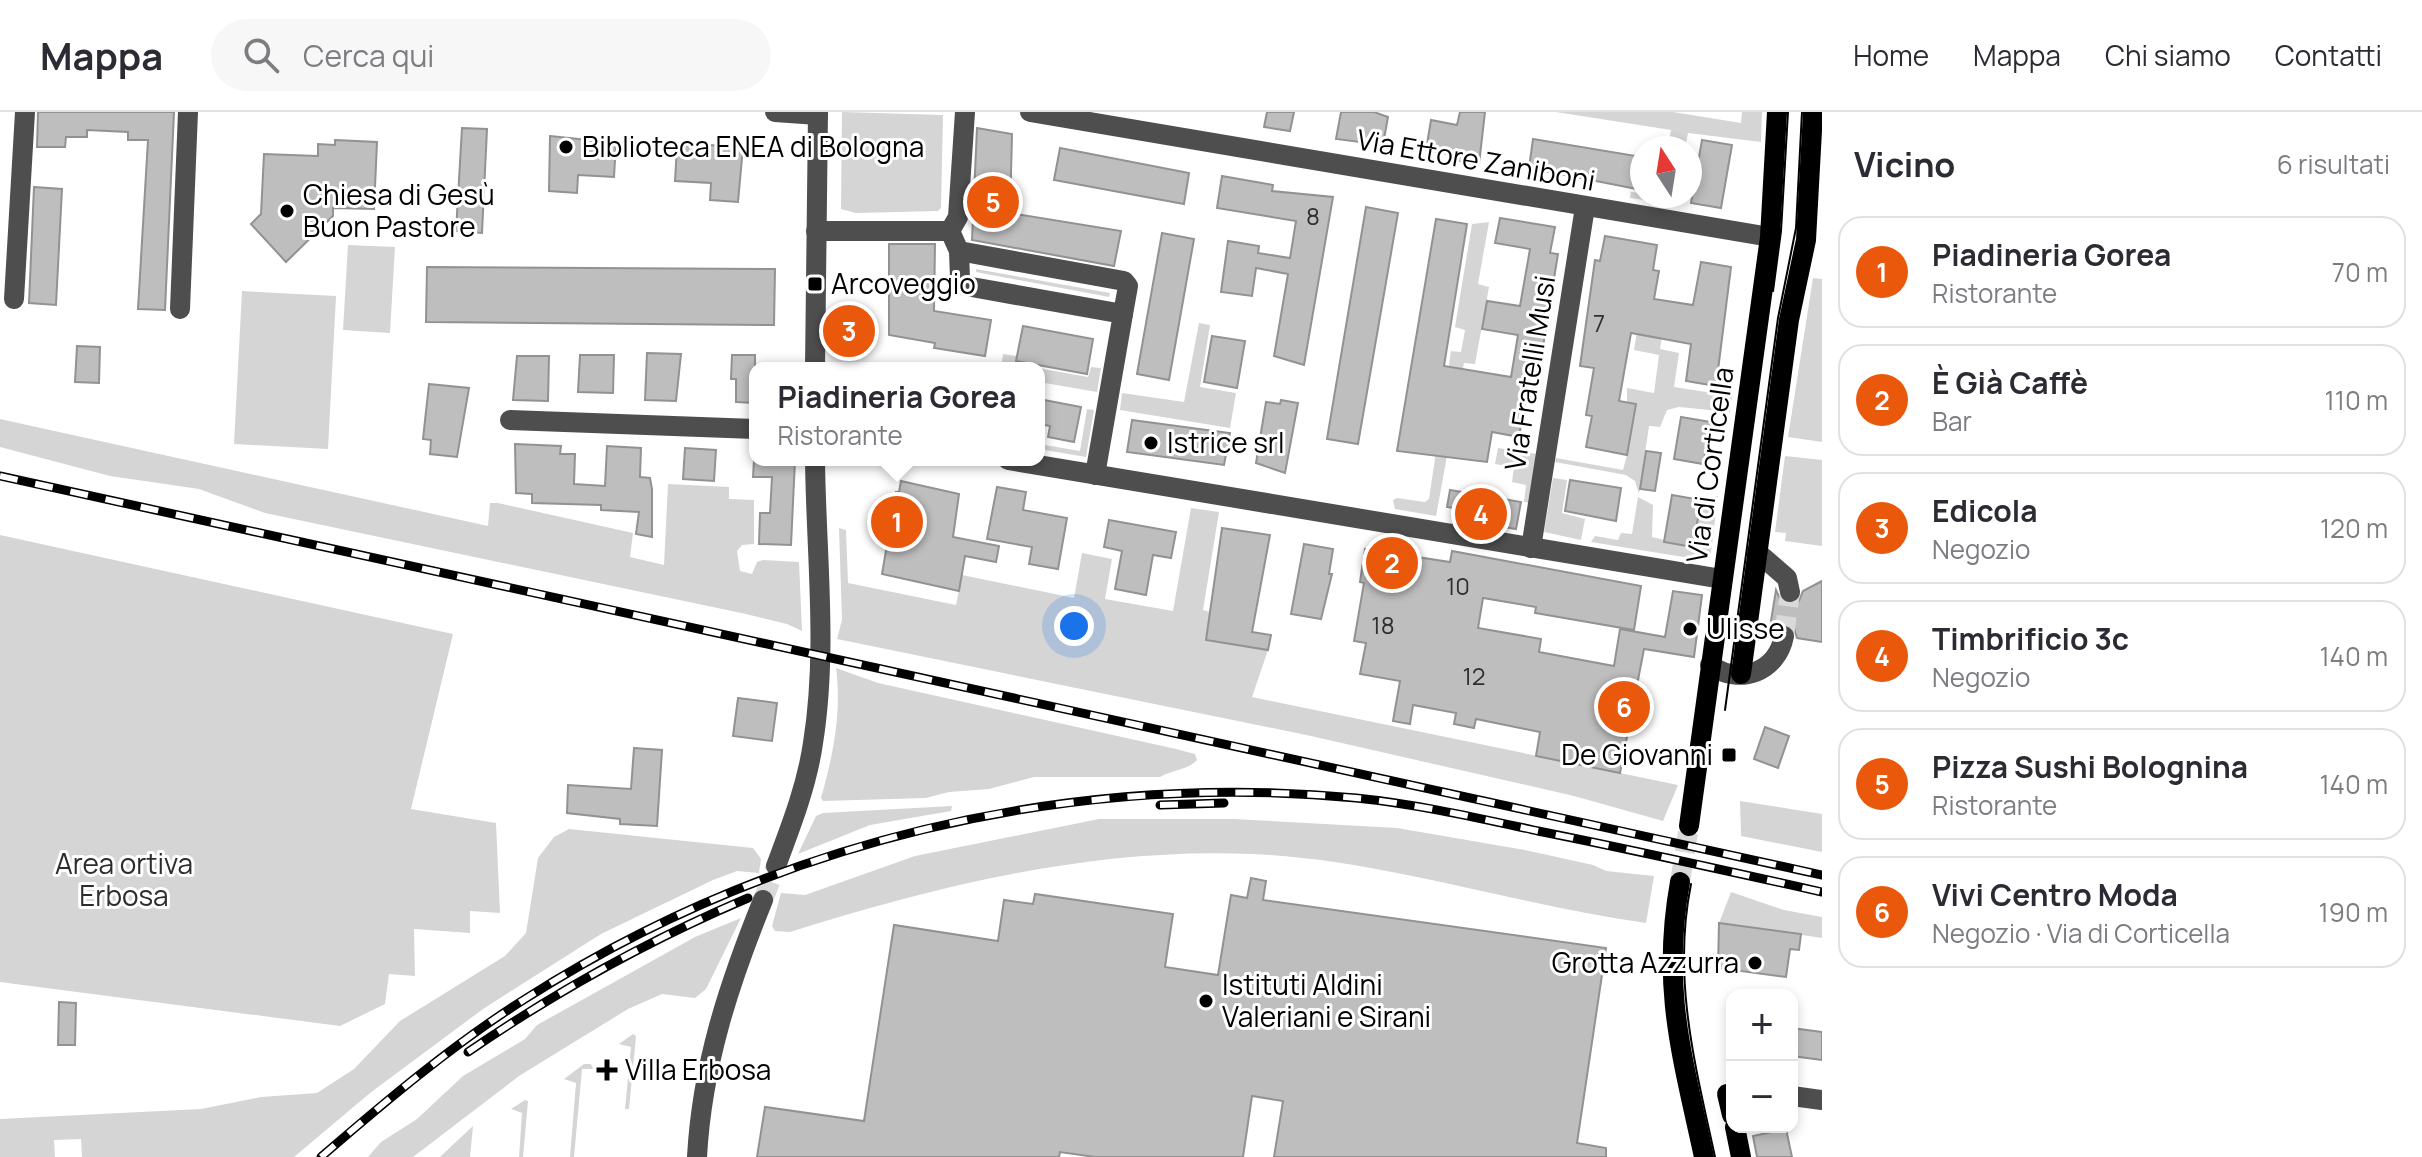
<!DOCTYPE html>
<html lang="it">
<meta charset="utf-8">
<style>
body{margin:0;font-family:Manrope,sans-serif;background:#f7f7f7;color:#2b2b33}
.controls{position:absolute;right:24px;bottom:24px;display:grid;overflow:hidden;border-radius:16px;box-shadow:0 4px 12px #0003}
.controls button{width:72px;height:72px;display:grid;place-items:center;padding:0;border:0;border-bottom:2px solid #e1e1e2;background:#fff;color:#2b2b33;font:40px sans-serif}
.compass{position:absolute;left:1630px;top:24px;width:72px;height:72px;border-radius:50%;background:#fff;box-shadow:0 4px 12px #0003;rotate:348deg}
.you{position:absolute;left:1074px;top:514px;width:28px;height:28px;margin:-20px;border:6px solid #fff;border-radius:50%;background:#1a73e8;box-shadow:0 0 0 12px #1a73e833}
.badge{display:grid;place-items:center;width:52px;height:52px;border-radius:50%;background:#ea580c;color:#fff;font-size:26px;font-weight:700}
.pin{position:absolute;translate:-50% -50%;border:4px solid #fff;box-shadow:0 2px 8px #0006}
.popup{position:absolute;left:749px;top:250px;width:296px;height:104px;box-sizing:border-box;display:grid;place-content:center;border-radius:16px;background:#fff;filter:drop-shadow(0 2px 6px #0005);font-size:26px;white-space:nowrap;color:#7c7c81}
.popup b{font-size:30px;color:#2b2b33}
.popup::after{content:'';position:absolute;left:50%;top:100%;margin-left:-16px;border:16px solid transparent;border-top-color:#fff}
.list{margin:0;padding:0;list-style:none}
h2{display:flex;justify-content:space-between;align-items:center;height:104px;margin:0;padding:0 32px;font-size:34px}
h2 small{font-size:26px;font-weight:400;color:#7c7c81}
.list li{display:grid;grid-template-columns:52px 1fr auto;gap:24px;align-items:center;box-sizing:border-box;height:112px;margin:0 16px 16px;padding:0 16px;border:2px solid #e1e1e2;border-radius:24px}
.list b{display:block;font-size:30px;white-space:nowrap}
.list p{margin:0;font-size:26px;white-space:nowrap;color:#7c7c81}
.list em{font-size:26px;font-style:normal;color:#7c7c81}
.icon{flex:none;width:44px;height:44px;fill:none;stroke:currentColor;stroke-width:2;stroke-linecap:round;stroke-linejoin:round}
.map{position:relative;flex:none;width:1822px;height:1045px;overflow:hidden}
header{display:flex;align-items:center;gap:48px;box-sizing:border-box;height:112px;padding:0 40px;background:#fff;border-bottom:2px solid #e1e1e2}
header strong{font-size:38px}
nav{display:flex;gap:44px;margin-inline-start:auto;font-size:28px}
.search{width:560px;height:72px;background:#f7f7f7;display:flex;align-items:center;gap:20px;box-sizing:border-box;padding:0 28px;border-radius:44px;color:#7c7c81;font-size:30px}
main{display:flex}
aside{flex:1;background:#fff}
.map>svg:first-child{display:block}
.green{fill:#d5d5d5}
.building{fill:#bebebe;stroke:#929292;stroke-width:2}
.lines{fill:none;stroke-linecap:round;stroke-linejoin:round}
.minor-tunnel{stroke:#d9d9d9;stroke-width:20;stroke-dasharray:20 10;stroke-linecap:butt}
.major-tunnel{stroke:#d9d9d9;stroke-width:20;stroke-dasharray:20 10;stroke-linecap:butt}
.minor{stroke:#4e4e4e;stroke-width:20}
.major{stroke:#000;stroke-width:20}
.tram{stroke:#000;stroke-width:2}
.rail-casing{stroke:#000;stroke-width:9}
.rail{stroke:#fff;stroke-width:6;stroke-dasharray:18;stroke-linecap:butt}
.poi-dot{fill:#000;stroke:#fff;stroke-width:3}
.labels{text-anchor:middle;stroke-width:6;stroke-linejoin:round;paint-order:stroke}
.number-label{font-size:24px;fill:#303030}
.poi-label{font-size:28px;fill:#000;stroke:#fff;text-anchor:start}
.street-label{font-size:28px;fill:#000;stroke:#fff}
.park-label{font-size:28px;fill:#2c2c2c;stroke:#fff}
</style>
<header>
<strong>Mappa</strong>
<div class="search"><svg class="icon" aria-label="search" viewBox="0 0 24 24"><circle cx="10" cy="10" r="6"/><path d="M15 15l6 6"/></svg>Cerca qui</div>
<nav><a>Home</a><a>Mappa</a><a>Chi siamo</a><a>Contatti</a></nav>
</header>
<main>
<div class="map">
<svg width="1822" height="1045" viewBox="0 0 1822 1045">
<rect width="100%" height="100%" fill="#fff"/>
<g class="green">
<path d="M842,0L943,3L941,96L938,99L856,101L841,97Z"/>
<path d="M1556,0H1673L1741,11L1742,0H1762L1761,30L1688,21L1685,36H1668L1671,18Z"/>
<path d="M1631,80L1677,84L1675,92L1630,86Z"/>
<path d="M1489,110L1478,172L1489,175L1475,252L1464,251L1436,404L1395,397L1393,388L1397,386L1425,390L1429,387L1451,239L1461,240L1465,218L1455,215L1472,112Z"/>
<path d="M348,133L395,135L390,221L343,218Z"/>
<path d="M976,157L1110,181L1109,185L976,160Z"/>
<path d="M1813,166L1822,167V330L1788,325Z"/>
<path d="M242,179L336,184L328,337L234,332Z"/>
<path d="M1199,211L1210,213L1200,275L1236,281L1230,316L1120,298L1122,281L1184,290Z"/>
<path d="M1638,213L1662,225L1660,237L1679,241L1674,275L1732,284L1730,300L1679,295L1667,298L1660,315L1649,314L1639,382L1635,369L1626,363L1555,350L1556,346L1623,358L1627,343V276L1654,281L1659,243L1634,238Z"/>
<path d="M1003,242L1017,244L1016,252L1088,265L1091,255L1101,256L1097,280L1039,270V256H1001Z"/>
<path d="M1087,297L1094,298L1086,345L1039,337V332L1080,339Z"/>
<path d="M0,307L488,414L490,391H498L633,421L630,445L664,453L668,372L729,375V387L754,388V432L742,433L737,439L740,459L752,462L757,450L763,448L799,450L802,519L787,512L746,502L265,401L199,377L110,364L0,335Z"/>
<path d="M1498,336L1537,342L1529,391L1524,390L1526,373L1512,370L1514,355L1495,352Z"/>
<path d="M1785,344L1822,348V434L1785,429L1786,421L1775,420Z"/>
<path d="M1553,366L1567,368L1562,401L1585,407L1581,428L1544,420Z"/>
<path d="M1718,384L1711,441L1702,448L1591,430L1595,424L1618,428L1621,421L1632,422L1638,385L1653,393L1652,425L1693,435L1701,388Z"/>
<path d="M1191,396L1219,400L1203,498L1210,500L1206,528L1268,538L1252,585L1678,673L1663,709L1574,684L1311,624L837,527L842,508L839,416L846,418L848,471L956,493L962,463L1074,486L1082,441L1112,447L1105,487L1173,499Z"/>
<path d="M0,423L453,522L411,697L496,711L500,801L470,799V821L414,817L415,864L389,862L385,892L340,914L0,870Z"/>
<path d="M836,556L878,571L1176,637L1195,642L1197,648C1188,658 1172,658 1160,665H1034L989,677L949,680L926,686L823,689L821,686C833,644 842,600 836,556Z"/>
<path d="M1740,689L1822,702V740L1741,724Z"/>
<path d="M952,694L951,699L870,713L798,742L816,704L823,701Z"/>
<path d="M1099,707H1234L1397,716L1525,738L1593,753L1606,759L1654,764L1646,811C1515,793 1386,748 1253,742C1094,735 940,773 790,820L775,819L772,814L781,781L805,783L915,744Z"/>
<path d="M569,717L753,736L761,747L759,761L737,759L713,768L601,822L483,897L370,981L294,1045H82L81,1027L54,1028L55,1045H0V1007L201,997L261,985L317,981L354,957L400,909L505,844L526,821L538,746L554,725Z"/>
<path d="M1731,780L1784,798L1822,805V826L1719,811Z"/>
<path d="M741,806L706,877L695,886L662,882L628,897L519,964L413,1045H368L381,1030L417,1007L463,964L525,927L537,913L695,825Z"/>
<path d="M633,922L636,924L629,997H625L631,935L619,932Z"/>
<path d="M584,952H591L593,957H582L574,1045H570L576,971L564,967Z"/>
<path d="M525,988L528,989L523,1045H519L522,1001L511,997Z"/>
<path d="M473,1014L470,1045H440Z"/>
</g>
<g class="building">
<path d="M38,0H174L165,198L138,197L148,28H128V20L87,18V25H66L65,35H37Z"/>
<path d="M1267,0H1294L1290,19L1264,15Z"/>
<path d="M1341,0H1374L1388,5L1383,33L1336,27Z"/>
<path d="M1460,0H1485L1479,52L1459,49V44L1426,38L1431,8L1457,13Z"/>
<path d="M462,16L487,17L482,121L456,119Z"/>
<path d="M977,16L1012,22L1010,101L1121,119L1114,154L972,128Z"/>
<path d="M550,24L616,31L614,65L578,63L577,81L549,79Z"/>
<path d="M1533,27L1642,45V78L1529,56Z"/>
<path d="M335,28L377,30L374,97L333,96V104L286,150L251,112L261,102L264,42L318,44V32L335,33Z"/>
<path d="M1702,28L1732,33L1721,96L1691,91Z"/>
<path d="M709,33L743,35L738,90L710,88L711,71L675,69L677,34Z"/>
<path d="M1060,36L1189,61L1184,92L1054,68Z"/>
<path d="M1222,64L1273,73L1272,79L1333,85L1304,253L1274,244L1288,162L1256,156L1252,184L1221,180L1228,129L1259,134L1258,141L1290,146L1296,109L1217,96Z"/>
<path d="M34,75L62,77L56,193L29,191Z"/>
<path d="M1366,95L1398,101L1358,332L1327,327Z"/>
<path d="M1500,106L1555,115L1550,141L1558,142L1541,247L1532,246L1519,325L1492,320L1487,350L1397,339L1436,107L1467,112L1444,254L1511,265L1518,223L1482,217L1487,189L1520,194L1530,137L1495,131Z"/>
<path d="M1162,121L1194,127L1169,268L1137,262Z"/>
<path d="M1605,124L1657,133L1653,158L1659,159L1654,187L1693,193L1701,150L1731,155L1716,274L1686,269L1691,232L1631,221L1619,289L1636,292L1627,343L1586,335L1592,304L1586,303L1594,256L1580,254L1595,148L1600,149Z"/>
<path d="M889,132H935L934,199L991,208L985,244L934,236L935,231L889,223Z"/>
<path d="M427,155L775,157L774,213L426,210Z"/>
<path d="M1023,214L1093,227L1087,262L1016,249Z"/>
<path d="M1212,224L1245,229L1237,276L1204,270Z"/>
<path d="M77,234L100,235L99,271L75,270Z"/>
<path d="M647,241L681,242L676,289L645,288Z"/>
<path d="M580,243H614L613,281L578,280Z"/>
<path d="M732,243H755V291L736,290V267H731Z"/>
<path d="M517,244H549L548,289L513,288Z"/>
<path d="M429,272L469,276L457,345L430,342L431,328L423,327Z"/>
<path d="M1039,287L1081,295L1074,330L1048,325L1050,314L1039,312Z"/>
<path d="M1281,288L1298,291L1285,361L1256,351L1266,290L1280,292Z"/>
<path d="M1681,305L1711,310L1703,352L1674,347Z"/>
<path d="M1132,308L1230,321L1224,353L1127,340Z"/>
<path d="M515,332L561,334L560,342H575L574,372L605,374L607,334L641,336L640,365L650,366L652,377V425L636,422L639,400L601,398V393L532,391V382L516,381Z"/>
<path d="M685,336L716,338L714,369L683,367Z"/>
<path d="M1646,339L1661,341L1655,379L1640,377Z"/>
<path d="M754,348H795L791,433L759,432L760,401H770L772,365H753Z"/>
<path d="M1570,368L1621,376L1616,409L1565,399Z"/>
<path d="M901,369L959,382L953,425L999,434L996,450L965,444L959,479L882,462L896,380H899Z"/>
<path d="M997,375L1026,380L1023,398L1067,406L1058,457L1029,452L1032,435L987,427Z"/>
<path d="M1450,378L1521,390L1516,417L1459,407L1460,397L1447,395Z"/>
<path d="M1672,383L1701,388L1693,435L1664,430Z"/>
<path d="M1109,408L1176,420L1171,446L1153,443L1146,483L1115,477L1122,439L1104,435Z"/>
<path d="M1222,416L1270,423L1252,520L1271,523L1268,538L1206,528Z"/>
<path d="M1304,432L1333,437L1329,462H1332L1321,507L1291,502Z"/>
<path d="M1365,437L1450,450L1452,439L1641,474L1634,518L1535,501L1536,495L1483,486L1478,516L1541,527L1539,540L1614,554L1620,517L1665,525L1673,479L1702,483L1694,545L1644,537L1620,661L1536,644L1540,620L1476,607L1474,616L1454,612L1456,601L1413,593L1410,612L1393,609L1400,569L1360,562L1366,531L1354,529L1364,471L1360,470Z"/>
<path d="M1822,469V530L1797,526L1794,516L1787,511L1776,514L1769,521L1776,478L1781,489L1792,493L1799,489L1803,479Z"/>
<path d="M738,586L777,591L772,629L733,624Z"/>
<path d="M1765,615L1789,624L1778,656L1754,647Z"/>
<path d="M634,636L662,638L657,714L620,712V707L567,701L568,673L631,677Z"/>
<path d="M1251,766L1266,769L1263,788L1606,836L1577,1031L1606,1036V1045H1274L1283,989L1252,984L1243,1045H1095L1060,1040L1059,1045H757L765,995L864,1009L894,813L998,829L1004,788L1033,792L1035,782L1173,802L1165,855L1218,863L1231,783L1247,786Z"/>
<path d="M1719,811L1801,822L1799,838L1790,837L1786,865L1718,856Z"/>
<path d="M59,890L76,891L75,933H58Z"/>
<path d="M1792,916L1822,920V948L1792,944Z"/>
<path d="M1786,1017L1792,1045H1757L1753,1024Z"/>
</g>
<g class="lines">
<g class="minor-tunnel">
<path d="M1784,524L1790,480"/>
<path d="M763,788L776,754"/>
</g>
<path class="major-tunnel" d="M1680,770L1689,714"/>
<g class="minor">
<path d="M775,0L818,3"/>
<path d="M1030,0L1770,125"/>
<path d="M816,119H950"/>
<path d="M950,119L959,139L960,167L966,174L1123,202L1095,363"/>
<path d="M950,119L958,105L965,0"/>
<path d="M959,139L1124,169L1128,174L1123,202"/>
<path d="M14,187L25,0"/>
<path d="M180,197L188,0"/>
<path d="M815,256L818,0"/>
<path d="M510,308L755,317"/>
<path d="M1008,348L1722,467"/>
<path d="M1531,436L1585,95"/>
<path d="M1757,440L1787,466L1790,480"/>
<path d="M1710,553C1740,574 1777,560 1784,524"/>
<path d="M776,754C791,714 807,673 813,631C828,538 816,441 815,348"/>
<path d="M1792,984L1822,988"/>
<path d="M697,1045C702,953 729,872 763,788"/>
</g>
<g class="major">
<path d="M1741,562L1789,208L1806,128L1813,0"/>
<path d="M1689,714L1770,125L1777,0"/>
<path d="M1680,770C1661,875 1682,943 1704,1045"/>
<path d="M1727,982L1732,1003"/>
<path d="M1735,1015L1741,1045"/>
</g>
<g class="tram">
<path d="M1773,179L1781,119L1788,0"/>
<path d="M1725,598L1778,206L1796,116L1802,0"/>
<path d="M1691,772C1672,866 1695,953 1715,1045"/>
</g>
<defs>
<g id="rail">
<path d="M0,364L1822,763"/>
<path d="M1160,693L1224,691"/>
<path d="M468,940C557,879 649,828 748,786"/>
<path d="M321,1045C386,989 452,933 525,887C771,730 1065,659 1356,686C1417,692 1478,706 1538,719C1633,738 1728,759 1822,780"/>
</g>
</defs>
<use href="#rail" class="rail-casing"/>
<use href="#rail" class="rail"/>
</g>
<g class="poi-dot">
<circle cx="566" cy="35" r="8"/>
<circle cx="287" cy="99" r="8"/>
<rect x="807" y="164" width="16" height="16" rx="4"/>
<circle cx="1151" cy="331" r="8"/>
<circle cx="1690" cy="517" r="8"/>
<rect x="1721" y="635" width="16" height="16" rx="4"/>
<circle cx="1755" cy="851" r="8"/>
<circle cx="1206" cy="889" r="8"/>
<path d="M603 946h8v8h8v8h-8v8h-8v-8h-8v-8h8z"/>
</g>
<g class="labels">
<g class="number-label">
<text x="1313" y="113">8</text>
<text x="1599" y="220">7</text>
<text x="1458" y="483">10</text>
<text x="1383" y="522">18</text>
<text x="1474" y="573">12</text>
</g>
<g class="poi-label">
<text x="582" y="45">Biblioteca ENEA di Bologna</text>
<text x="303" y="93">Chiesa di Gesù<tspan x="303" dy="32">Buon Pastore</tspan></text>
<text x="831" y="182">Arcoveggio</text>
<text x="1167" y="341">Istrice srl</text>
<text x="1706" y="527">Ulisse</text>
<text x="1713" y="653" text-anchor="end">De Giovanni</text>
<text x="1739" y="861" text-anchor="end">Grotta Azzurra</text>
<text x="1222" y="883">Istituti Aldini<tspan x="1222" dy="32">Valeriani e Sirani</tspan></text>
<text x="625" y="968">Villa Erbosa</text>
</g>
<g class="street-label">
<text transform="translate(1476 48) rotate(10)" y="10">Via Ettore Zaniboni</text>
<text transform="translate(1530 261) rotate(-81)" y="10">Via Fratelli Musi</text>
<text transform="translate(1710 353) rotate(-82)" y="10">Via di Corticella</text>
</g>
<g class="park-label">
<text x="124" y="762">Area ortiva<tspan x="124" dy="32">Erbosa</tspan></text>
</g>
</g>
</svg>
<div class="controls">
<button>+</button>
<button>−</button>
</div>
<svg class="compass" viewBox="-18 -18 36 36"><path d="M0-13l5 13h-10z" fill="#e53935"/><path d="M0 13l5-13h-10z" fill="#7c7c81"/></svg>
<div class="you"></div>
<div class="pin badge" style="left:897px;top:410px">1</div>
<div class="popup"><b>Piadineria Gorea</b>Ristorante</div>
<div class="pin badge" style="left:1392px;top:451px">2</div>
<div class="pin badge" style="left:849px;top:219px">3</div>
<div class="pin badge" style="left:1481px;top:402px">4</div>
<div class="pin badge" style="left:993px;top:90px">5</div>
<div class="pin badge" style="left:1624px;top:595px">6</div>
</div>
<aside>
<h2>Vicino<small>6 risultati</small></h2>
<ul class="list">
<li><span class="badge">1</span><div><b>Piadineria Gorea</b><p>Ristorante</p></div><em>70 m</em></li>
<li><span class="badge">2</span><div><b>È Già Caffè</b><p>Bar</p></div><em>110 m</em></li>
<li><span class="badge">3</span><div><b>Edicola</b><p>Negozio</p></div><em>120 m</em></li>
<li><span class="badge">4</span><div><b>Timbrificio 3c</b><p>Negozio</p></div><em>140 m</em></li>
<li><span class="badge">5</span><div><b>Pizza Sushi Bolognina</b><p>Ristorante</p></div><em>140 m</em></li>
<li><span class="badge">6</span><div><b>Vivi Centro Moda</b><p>Negozio · Via di Corticella</p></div><em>190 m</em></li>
</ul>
</aside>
</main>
